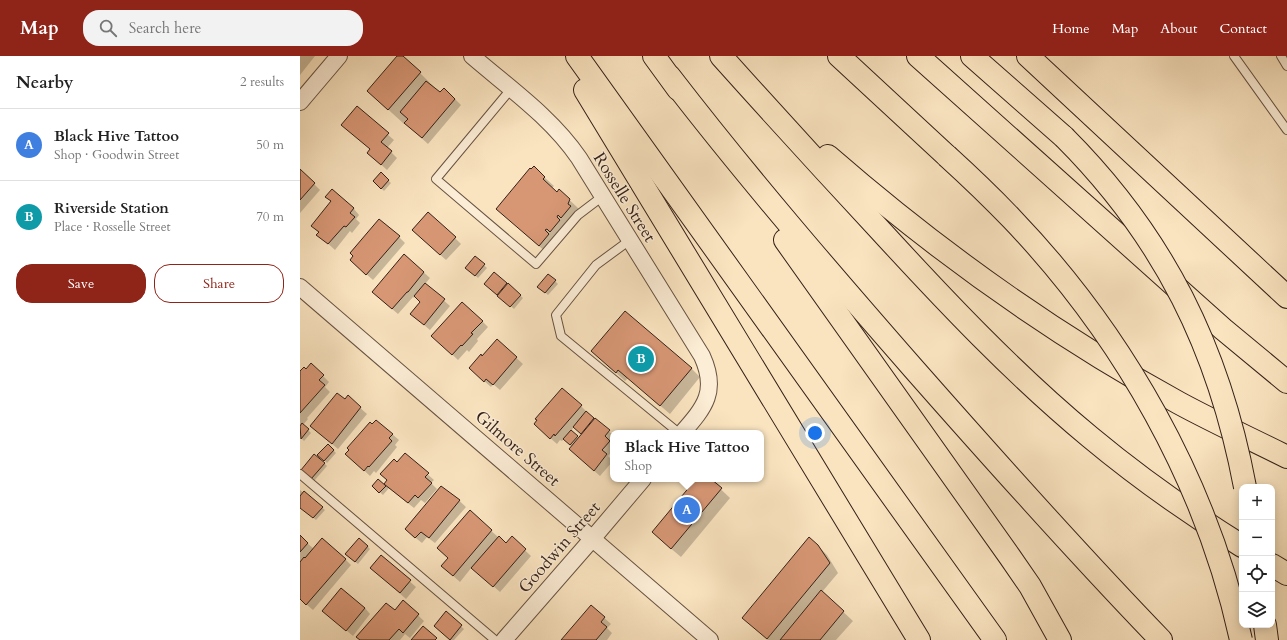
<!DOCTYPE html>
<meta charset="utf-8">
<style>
body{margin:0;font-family:Cardo,serif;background:#f2f2f2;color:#222}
.controls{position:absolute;right:12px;bottom:12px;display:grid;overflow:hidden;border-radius:8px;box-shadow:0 2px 10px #0003}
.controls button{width:36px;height:36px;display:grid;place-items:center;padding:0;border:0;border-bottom:1px solid #e0e0e0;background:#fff;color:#222;font:20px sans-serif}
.you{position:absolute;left:515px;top:377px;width:14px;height:14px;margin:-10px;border:3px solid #fff;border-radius:50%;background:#1a73e8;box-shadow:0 0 0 6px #1a73e833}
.badge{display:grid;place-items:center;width:26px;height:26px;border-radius:50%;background:#8f2418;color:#fff;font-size:13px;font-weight:700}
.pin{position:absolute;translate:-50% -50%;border:2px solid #fff;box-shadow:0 1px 4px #0006}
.popup{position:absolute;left:310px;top:374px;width:154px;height:52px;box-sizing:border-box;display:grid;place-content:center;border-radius:8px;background:#fff;filter:drop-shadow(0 1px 3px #0005);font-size:13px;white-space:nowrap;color:#767676}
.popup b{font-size:15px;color:#222}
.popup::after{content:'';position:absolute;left:50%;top:100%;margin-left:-8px;border:8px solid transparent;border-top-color:#fff}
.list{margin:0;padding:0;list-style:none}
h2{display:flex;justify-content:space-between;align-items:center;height:52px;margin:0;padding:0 16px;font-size:17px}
h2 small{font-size:13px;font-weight:400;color:#767676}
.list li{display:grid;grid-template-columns:26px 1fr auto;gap:12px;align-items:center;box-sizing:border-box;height:72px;padding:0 16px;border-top:1px solid #e0e0e0}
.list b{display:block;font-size:15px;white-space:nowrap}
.list p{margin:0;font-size:13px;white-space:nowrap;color:#767676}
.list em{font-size:13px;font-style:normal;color:#767676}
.actions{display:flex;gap:8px;padding:12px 16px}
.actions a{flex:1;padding:9px 0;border:1px solid #8f2418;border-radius:16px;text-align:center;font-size:14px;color:#8f2418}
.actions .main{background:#8f2418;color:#fff}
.icon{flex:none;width:22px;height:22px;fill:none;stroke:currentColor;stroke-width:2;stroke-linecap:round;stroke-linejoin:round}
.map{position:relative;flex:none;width:987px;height:584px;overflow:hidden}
header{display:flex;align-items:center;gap:24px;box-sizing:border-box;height:56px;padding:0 20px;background:#8f2418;color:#fff}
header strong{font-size:19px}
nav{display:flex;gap:22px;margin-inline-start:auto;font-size:14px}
.search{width:280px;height:36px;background:#f2f2f2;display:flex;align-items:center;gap:10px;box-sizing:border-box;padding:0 14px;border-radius:16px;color:#767676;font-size:15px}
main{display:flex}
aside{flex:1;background:#fff}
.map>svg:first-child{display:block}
.shadow{fill:#0003;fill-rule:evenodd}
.building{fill:#d79775;stroke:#352118}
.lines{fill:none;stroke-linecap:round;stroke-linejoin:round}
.service-casing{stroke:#665242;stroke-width:10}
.minor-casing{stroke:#665242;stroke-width:18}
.motorway-casing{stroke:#352118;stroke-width:24}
.service{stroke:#fcedd6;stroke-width:8}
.minor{stroke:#fcedd6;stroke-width:16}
.motorway{stroke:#fae4c0;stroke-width:22}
.motorway-bridge-casing{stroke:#352118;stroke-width:24;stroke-linecap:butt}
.motorway-bridge{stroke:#fae4c0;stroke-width:22}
.labels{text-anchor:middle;stroke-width:3;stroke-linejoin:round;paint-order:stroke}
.street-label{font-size:17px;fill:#352118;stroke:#fcedd6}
</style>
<header>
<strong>Map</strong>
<div class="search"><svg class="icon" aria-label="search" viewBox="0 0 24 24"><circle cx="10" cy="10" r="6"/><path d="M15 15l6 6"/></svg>Search here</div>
<nav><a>Home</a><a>Map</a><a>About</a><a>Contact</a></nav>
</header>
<main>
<aside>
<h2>Nearby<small>2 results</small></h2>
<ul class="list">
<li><span class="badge" style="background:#3f7fe0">A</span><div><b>Black Hive Tattoo</b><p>Shop · Goodwin Street</p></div><em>50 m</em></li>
<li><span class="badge" style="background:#0f9aa8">B</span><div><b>Riverside Station</b><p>Place · Rosselle Street</p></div><em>70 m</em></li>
</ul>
<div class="actions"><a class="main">Save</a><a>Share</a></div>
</aside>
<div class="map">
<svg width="987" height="584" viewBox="0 0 987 584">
<rect width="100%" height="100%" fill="#fae4c0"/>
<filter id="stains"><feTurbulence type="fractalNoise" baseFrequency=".005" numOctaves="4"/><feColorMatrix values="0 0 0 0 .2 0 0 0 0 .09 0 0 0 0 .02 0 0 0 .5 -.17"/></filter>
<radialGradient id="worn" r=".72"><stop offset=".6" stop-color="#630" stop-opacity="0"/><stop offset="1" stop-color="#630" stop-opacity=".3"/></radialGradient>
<g class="shadow">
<path d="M0,0H15L0,19Z"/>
<path d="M99,0H102L120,17L141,38L155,43L161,49L128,88L105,67L104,68L68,35Z"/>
<path d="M57,52L94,84L87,92L97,102L87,114L75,103Z"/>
<path d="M234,112L254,130L252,132L257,137L260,135L279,153L248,198L206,161Z"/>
<path d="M0,114L20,134L0,157Z"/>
<path d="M81,118L91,127L84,135L74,125Z"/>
<path d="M27,141L54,153L59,159L56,163L60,167L52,177L50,175L35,194L24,184L19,177L12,170L31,146Z"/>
<path d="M119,180L155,182L161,188L146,204Z"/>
<path d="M99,181L105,187L73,224L57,210Z"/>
<path d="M104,199L130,222L125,228L150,250L130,274L118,264L121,246L115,240L114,242L113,241L98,258L79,242Z"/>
<path d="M175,201L187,212L178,222L169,214Z"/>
<path d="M194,217L223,242L214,253L188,230Z"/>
<path d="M249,219L258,228L248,239L241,233Z"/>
<path d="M182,265L188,271L177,283L178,285L169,296L167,294L158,304L138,285Z"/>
<path d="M197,284L223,308L200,334L193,328L191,331L176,318L182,301Z"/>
<path d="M292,295L391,312L400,321L370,358L328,322L325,325Z"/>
<path d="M11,308L29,326L25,331L30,336L7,362L8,363L3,369L11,377L4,385L0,381V317L6,314Z"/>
<path d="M262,334L281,350L287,356L286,357L313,379V383L310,387L313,389V394L308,400L313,405L300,420L276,399L272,391L264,383L262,385L260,384L257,388L241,374ZM274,371L283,379L279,383L271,375Z"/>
<path d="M48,341L67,358L38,393L18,376Z"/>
<path d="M77,365L99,384L95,389L97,391L76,417L74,415L70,420L53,404L72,370Z"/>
<path d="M28,389L36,397L27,407L19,399Z"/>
<path d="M105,398L134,424L131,427L137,433L125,447L121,444L114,452L89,432L83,439L73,430L84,429L88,425L97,408Z"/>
<path d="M24,407L27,410L14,425L5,417Z"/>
<path d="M398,423H410L430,442L381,501L362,485Z"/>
<path d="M0,434L25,454L16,464L0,451Z"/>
<path d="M151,437L166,451L135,487L127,481L122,487L112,479Z"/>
<path d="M189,473L206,488L212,482L231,500L200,536L172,511L160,526L142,510Z"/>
<path d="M0,481L14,493L45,503L51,509L13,554L0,543Z"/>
<path d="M517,489L527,499L538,517L522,536L553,565L536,584H468L444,562Z"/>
<path d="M67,490L70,493L58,508L49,501Z"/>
<path d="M81,500L116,531L106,543L71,512Z"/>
<path d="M104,546L124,565L110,582L105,578L100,584H60L95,556Z"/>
<path d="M291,550L311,568L307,572L312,577L307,584H263Z"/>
<path d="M65,552L70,558L53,580L28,559Z"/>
<path d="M146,557L164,573L154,584H151L138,572Z"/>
</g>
<g class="building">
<path d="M97,0H103L121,16L88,54L67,35Z"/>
<path d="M126,25L140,36L144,32L155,43L122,82L104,67L108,63L100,56Z"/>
<path d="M57,50L89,77L81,86L92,95L81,109L67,97L70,93L41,69Z"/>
<path d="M234,110L245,121L243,123L257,136L259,133L270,143L268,148L271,150L261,162L258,159L257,161L260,164L250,176L247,173L245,174L249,178L239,190L196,153L230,112L231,113Z"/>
<path d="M0,113L15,127L0,144Z"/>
<path d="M81,116L89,124L81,133L73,125Z"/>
<path d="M32,133L54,152L50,157L55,161L46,171L44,170L28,188L16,179L19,176L11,170L31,145L25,141Z"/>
<path d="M128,156L156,181L140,199L112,174Z"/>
<path d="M79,163L100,180L66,219L50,204L53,200L50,197Z"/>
<path d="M104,198L124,216L108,236H107L92,253L72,236Z"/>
<path d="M175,200L185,208L175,220L165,212Z"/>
<path d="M194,216L207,227L197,239L184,228Z"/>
<path d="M248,218L256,224L245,237L237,231Z"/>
<path d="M125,227L145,243L124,269L110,258L120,246L114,240Z"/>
<path d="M208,227L221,239L210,251L197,240Z"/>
<path d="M162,246L183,265L171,277L173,278L162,290L161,289L152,299L131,280Z"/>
<path d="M325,255L392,312L360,350L318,314L316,317L291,295Z"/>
<path d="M197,283L217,301L193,329L186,323L184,326L169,312L181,298L182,300Z"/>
<path d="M11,307L24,319L19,324L25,329L0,357V315L4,311L6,313Z"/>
<path d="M262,332L282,349L255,380L254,378L250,383L234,368L237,364L235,363Z"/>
<path d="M37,337L45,343L48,339L61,351L32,388L10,370Z"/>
<path d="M286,355L294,362L281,378L273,371Z"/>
<path d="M295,362L310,374L305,380L310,385L302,394L307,398L294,415L269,393Z"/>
<path d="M76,364L93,378L89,382L92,385L69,411L68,410L64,415L45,398L49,394L47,392L70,366L72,368Z"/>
<path d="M2,367L9,373L1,383L0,370Z"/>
<path d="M271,374L278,380L270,389L263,383Z"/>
<path d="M28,388L34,394L24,405L17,399Z"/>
<path d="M105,397L129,417L125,421L132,427L118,442L115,439L108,447L84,428L87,424L80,418L94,403L97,406Z"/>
<path d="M14,398L25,407L11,423L1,414Z"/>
<path d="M78,423L86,430L79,437L72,430Z"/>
<path d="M396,423H411L422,432L371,493L352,476Z"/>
<path d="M141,430L160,444L129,482L121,476L115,482L105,473Z"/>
<path d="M4,435L23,451L13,462L0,452V440Z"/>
<path d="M170,454L192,474L153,520L141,510L148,502L137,492Z"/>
<path d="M0,479L8,487L0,496Z"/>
<path d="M199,480L206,487L212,480L226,493L193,531L171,512Z"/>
<path d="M509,481L518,489L530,507L467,583L442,562Z"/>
<path d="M22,482L46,503L6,549L0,543V506L4,501L5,502Z"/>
<path d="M59,482L68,490L55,506L45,498Z"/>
<path d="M81,499L111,524L100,537L70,512Z"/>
<path d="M41,532L65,552L46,575L22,555Z"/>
<path d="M521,534L544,555L520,584H480Z"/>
<path d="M103,544L119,558L103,577L99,573L89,584H60L56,581L86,547L95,554Z"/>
<path d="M291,549L305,561L301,566L307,571L296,584H261Z"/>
<path d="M146,555L162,569L150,584L134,570Z"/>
<path d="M123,570L137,582L135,584H111Z"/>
</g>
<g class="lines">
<defs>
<g id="service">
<path d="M934,0L987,74"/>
<path d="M981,0L987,10"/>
<path d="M211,33L136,123L236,208L278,159L303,140"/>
<path d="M330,184L296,209L256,259L261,280L379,377"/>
<path d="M0,418L195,584"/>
</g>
<g id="minor">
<path d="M172,0C209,32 251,61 279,102L402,300C418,335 405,351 382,377"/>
<path d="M0,46L39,0"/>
<path d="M0,231L410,584"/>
<path d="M204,584L293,482L343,423"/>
</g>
<g id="motorway">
<path d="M277,0L695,584"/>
<path d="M354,0L378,33"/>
<path d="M421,0C473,58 526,116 579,173C646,246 714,318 790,381C838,421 889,457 942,490"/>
<path d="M539,0L647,100"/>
<path d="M618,0L923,273L987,326"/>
<path d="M672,0L764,81"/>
<path d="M728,0L987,241"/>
<path d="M370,21C447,121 530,217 613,312C694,404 776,496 861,584"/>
<path d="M285,34L619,584"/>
<path d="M528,100C636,194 753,278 879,347C914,366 951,383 987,401"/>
<path d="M485,184L710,501L730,530L760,584"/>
<path d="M972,509L987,518"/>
<path d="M965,569L967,584"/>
</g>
</defs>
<use href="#service" class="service-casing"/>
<use href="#minor" class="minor-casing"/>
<use href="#motorway" class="motorway-casing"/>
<use href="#service" class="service"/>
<use href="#minor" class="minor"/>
<use href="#motorway" class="motorway"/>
<defs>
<g id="motorway-bridge">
<path d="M764,81C864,181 919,293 945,431"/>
<path d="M647,100C669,120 691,141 712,163C823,279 907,427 941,584"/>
</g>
</defs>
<use href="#motorway-bridge" class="motorway-bridge-casing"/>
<use href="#motorway-bridge" class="motorway-bridge"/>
</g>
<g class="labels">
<g class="street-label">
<text transform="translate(325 141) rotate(58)" y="6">Rosselle Street</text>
<text transform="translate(218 392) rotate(41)" y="6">Gilmore Street</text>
<text transform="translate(259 491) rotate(-49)" y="6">Goodwin Street</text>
</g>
</g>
<rect width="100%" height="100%" filter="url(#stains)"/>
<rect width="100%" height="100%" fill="url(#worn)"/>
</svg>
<div class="controls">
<button>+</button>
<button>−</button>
<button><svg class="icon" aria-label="locate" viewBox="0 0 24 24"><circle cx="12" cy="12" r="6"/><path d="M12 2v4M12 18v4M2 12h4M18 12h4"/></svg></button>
<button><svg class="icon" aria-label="layers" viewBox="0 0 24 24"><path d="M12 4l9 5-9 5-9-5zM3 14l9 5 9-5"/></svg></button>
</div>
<div class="you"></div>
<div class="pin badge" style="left:387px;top:454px;background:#3f7fe0">A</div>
<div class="popup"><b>Black Hive Tattoo</b>Shop</div>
<div class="pin badge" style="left:341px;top:303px;background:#0f9aa8">B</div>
</div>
</main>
